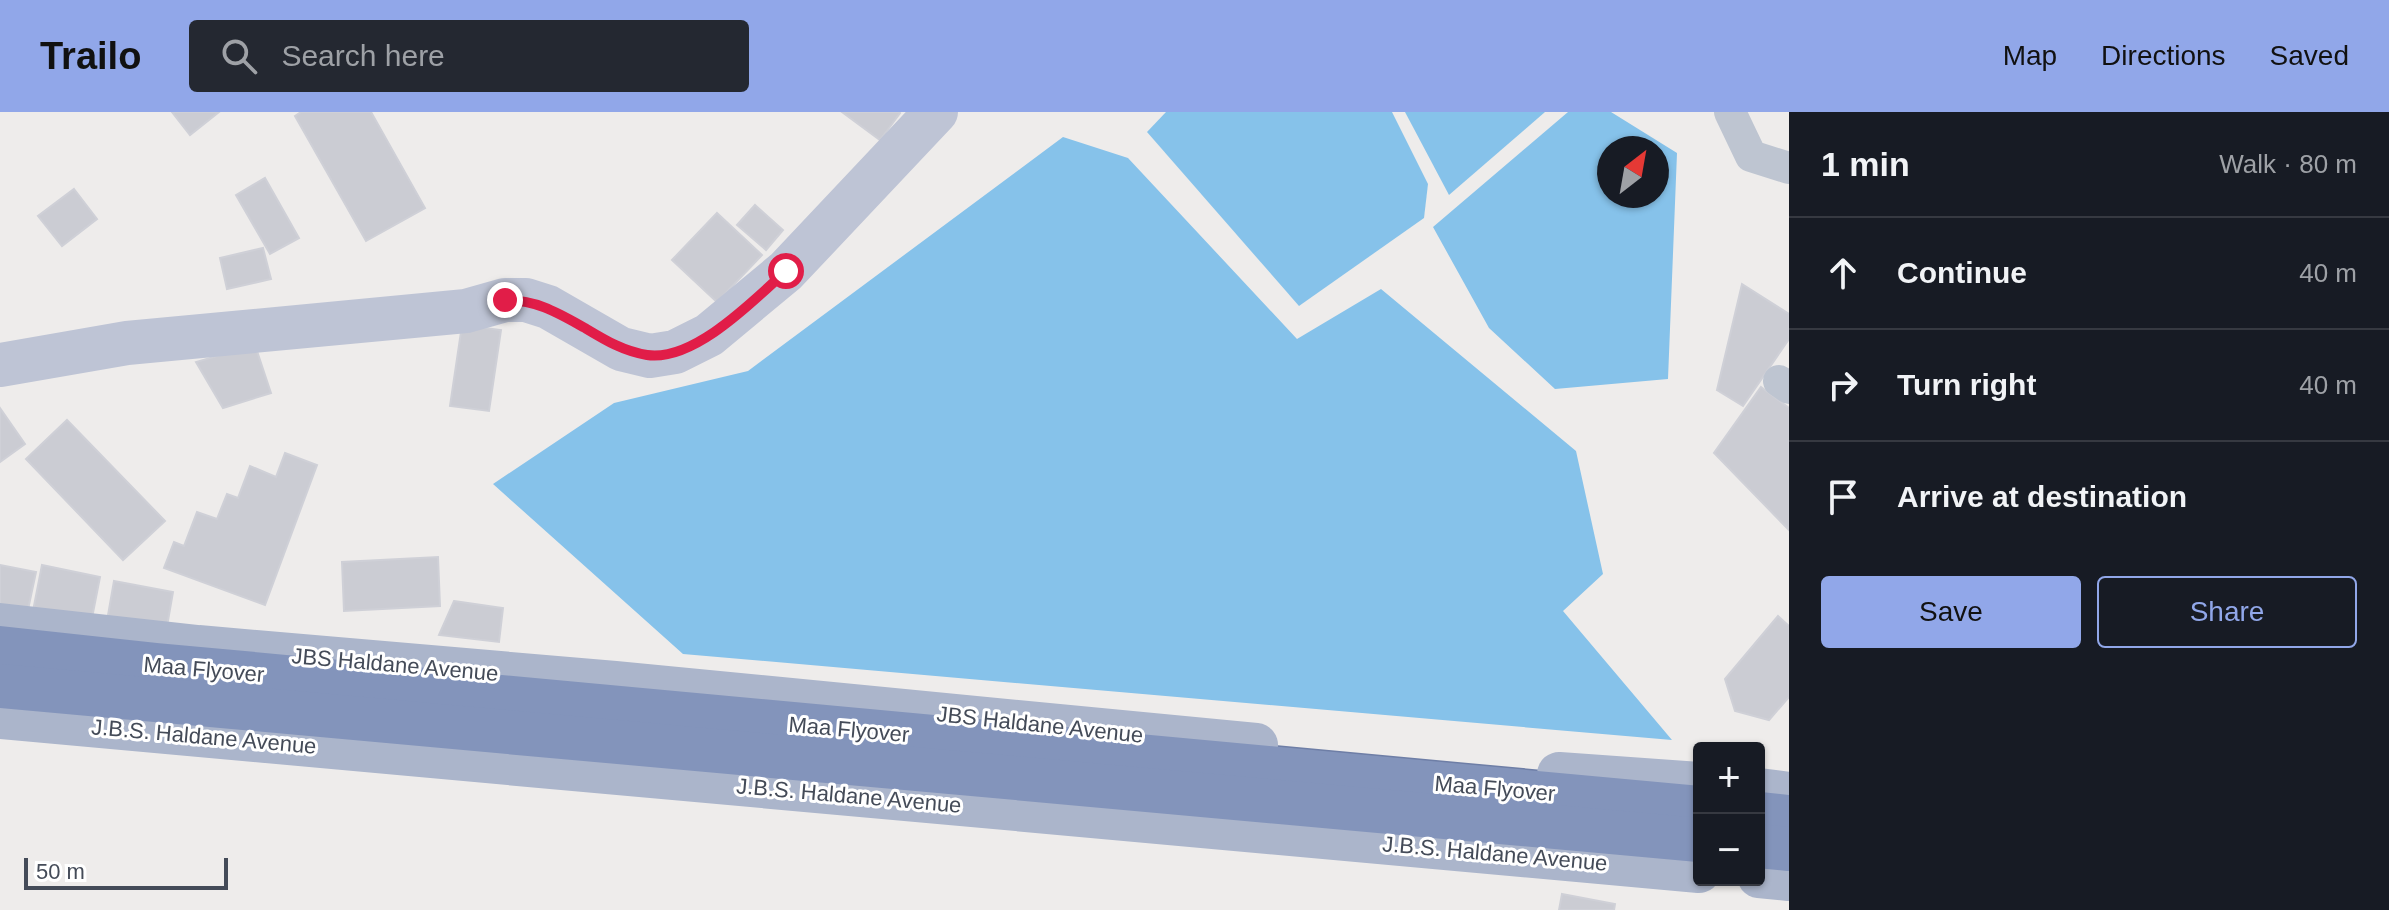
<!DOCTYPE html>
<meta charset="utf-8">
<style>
body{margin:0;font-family:Arial,sans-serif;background:#242831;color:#f1f3f6}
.controls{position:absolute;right:24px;bottom:24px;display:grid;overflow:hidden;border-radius:8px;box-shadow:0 2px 6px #0004}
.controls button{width:72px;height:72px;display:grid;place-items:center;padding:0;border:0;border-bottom:2px solid #363941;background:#171b24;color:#f1f3f6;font:40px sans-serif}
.compass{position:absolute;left:1597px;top:24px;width:72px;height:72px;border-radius:50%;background:#171b24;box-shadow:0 2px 6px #0004;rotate:31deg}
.scale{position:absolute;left:24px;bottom:20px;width:204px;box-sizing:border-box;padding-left:8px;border:4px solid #444b58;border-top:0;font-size:22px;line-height:28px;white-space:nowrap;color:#444b58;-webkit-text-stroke:6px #fff;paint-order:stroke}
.stop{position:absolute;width:24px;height:24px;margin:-18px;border:6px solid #e11d48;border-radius:50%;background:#fff}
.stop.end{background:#e11d48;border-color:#fff;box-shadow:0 2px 8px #0008}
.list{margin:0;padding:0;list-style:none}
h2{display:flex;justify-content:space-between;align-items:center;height:104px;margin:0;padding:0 32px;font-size:34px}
h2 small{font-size:26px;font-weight:400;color:#9ea1a6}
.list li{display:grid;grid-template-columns:52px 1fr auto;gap:24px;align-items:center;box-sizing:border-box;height:112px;padding:0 32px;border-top:2px solid #363941}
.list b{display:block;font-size:30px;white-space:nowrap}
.list em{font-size:26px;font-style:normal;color:#9ea1a6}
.actions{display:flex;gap:16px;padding:24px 32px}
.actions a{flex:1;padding:18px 0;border:2px solid #91a7e9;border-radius:8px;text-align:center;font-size:28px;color:#91a7e9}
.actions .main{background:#91a7e9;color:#111}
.icon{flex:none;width:44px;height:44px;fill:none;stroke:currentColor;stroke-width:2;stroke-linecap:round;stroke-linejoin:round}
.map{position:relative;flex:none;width:1789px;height:798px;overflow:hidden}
header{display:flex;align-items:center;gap:48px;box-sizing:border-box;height:112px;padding:0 40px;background:#91a7e9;color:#111}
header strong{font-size:38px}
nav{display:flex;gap:44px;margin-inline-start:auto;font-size:28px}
.search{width:560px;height:72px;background:#242831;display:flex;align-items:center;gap:20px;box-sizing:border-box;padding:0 28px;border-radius:8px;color:#9ea1a6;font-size:30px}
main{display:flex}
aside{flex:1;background:#171b24}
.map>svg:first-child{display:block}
.water{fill:#86c2ea;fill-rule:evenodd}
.building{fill:#cbccd3;stroke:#cfd0d7;stroke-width:2}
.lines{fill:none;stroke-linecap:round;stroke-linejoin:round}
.highway-casing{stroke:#6e7ea6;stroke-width:47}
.street{stroke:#bec5d1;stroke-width:32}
.secondary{stroke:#bec4d5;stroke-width:44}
.primary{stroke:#abb5cb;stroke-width:44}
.highway{stroke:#8394bb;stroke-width:44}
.route{stroke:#e11d48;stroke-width:10}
.labels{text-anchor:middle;stroke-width:6;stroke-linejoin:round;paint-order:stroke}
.street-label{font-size:22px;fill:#444b58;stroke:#fff}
</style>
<header>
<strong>Trailo</strong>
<div class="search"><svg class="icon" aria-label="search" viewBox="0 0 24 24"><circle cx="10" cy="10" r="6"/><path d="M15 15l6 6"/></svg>Search here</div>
<nav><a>Map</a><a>Directions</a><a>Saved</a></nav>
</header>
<main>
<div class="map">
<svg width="1789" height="798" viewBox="0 0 1789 798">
<rect width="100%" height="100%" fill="#eeeceb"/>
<g class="water">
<path d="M1166,0H1392L1428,72L1424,106L1299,194L1147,20Z"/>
<path d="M1405,0H1545L1449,83Z"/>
<path d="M1568,0H1611L1677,41L1668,267L1555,277L1489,216L1433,115ZM1657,36V84H1609V36Z"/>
<path d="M1063,25L1128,46L1297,227L1381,177L1576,339L1603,462L1563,499L1672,628L683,542L493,372L614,291L748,259Z"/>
</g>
<g class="building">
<path d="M172,0H219L190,23Z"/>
<path d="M301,0H371L425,96L366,129L295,4Z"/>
<path d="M842,0H899L900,1L880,28Z"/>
<path d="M265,66L299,126L270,142L236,83Z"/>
<path d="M74,77L97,107L62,134L38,104Z"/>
<path d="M755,93L783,118L766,138L737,113Z"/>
<path d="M717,101L762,143L717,190L672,148Z"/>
<path d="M263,136L271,167L227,177L220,146Z"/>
<path d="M1742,172L1789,202V227L1743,294L1717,278Z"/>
<path d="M462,213L501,218L489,299L450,294Z"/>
<path d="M255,233L271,281L223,296L196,250Z"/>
<path d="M1761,275L1789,296V418L1714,341Z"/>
<path d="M0,296L25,332L0,350Z"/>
<path d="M67,308L165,409L123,448L26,347Z"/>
<path d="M285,341L317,353L265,493L164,456L174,430L184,434L197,400L217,407L227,382L238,386L250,354L276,365Z"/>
<path d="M438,445L440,494L344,499L342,450Z"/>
<path d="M0,453L36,460L26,507L0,502Z"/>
<path d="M42,453L100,465L91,511L33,499Z"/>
<path d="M114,469L173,480L166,520L107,509Z"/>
<path d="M454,489L503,496L499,530L439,523Z"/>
<path d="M1778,504L1789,514V585L1769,608L1735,599L1725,567Z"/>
<path d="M1562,782L1615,792L1614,798H1559Z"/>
</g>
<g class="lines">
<defs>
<g id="highway">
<path d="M0,536L157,553L1699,696"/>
<path d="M0,574L1699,728"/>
<path d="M1759,702L1789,705"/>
<path d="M1759,734L1789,737"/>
</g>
</defs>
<use href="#highway" class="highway-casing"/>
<g class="street">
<path d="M1730,0L1751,44L1789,56"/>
<path d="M1779,269L1789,276"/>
</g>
<path class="secondary" d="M0,253L127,231L466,199L505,188H526L548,195L621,237L650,244L675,240L709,223L786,159L936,0"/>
<g class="primary">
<path d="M0,513L198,535L615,571L1256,633"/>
<path d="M0,605L1699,759"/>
<path d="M1559,662L1699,672"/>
<path d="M1759,678L1789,682"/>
<path d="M1759,764L1789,767"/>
</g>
<use href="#highway" class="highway"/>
</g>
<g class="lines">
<path class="route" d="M505,188C537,188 558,201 585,216C605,228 623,239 647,243C694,250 754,188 786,159"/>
</g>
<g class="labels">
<g class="street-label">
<text transform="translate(395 552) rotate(5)" y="8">JBS Haldane Avenue</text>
<text transform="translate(204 557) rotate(5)" y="8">Maa Flyover</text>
<text transform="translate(1040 612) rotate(6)" y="8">JBS Haldane Avenue</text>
<text transform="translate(849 617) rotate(5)" y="8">Maa Flyover</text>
<text transform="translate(204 624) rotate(5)" y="8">J.B.S. Haldane Avenue</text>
<text transform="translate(1495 676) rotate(5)" y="8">Maa Flyover</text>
<text transform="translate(849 683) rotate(5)" y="8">J.B.S. Haldane Avenue</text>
<text transform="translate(1495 741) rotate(5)" y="8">J.B.S. Haldane Avenue</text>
</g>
</g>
</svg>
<div class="controls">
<button>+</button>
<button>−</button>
</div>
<svg class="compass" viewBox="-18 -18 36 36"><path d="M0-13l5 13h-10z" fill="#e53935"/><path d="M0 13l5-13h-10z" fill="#9ea1a6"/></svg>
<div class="scale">50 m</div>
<div class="stop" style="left:786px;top:159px"></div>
<div class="stop end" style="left:505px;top:188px"></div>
</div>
<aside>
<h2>1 min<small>Walk · 80 m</small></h2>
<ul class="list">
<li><svg class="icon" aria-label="ahead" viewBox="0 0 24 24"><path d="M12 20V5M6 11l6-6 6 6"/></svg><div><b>Continue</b></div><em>40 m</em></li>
<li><svg class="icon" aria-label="right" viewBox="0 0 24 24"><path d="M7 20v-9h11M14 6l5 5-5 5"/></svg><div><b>Turn right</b></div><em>40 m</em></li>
<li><svg class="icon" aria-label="arrive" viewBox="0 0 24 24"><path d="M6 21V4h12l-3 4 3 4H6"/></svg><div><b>Arrive at destination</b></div></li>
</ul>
<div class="actions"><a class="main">Save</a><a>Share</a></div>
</aside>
</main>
